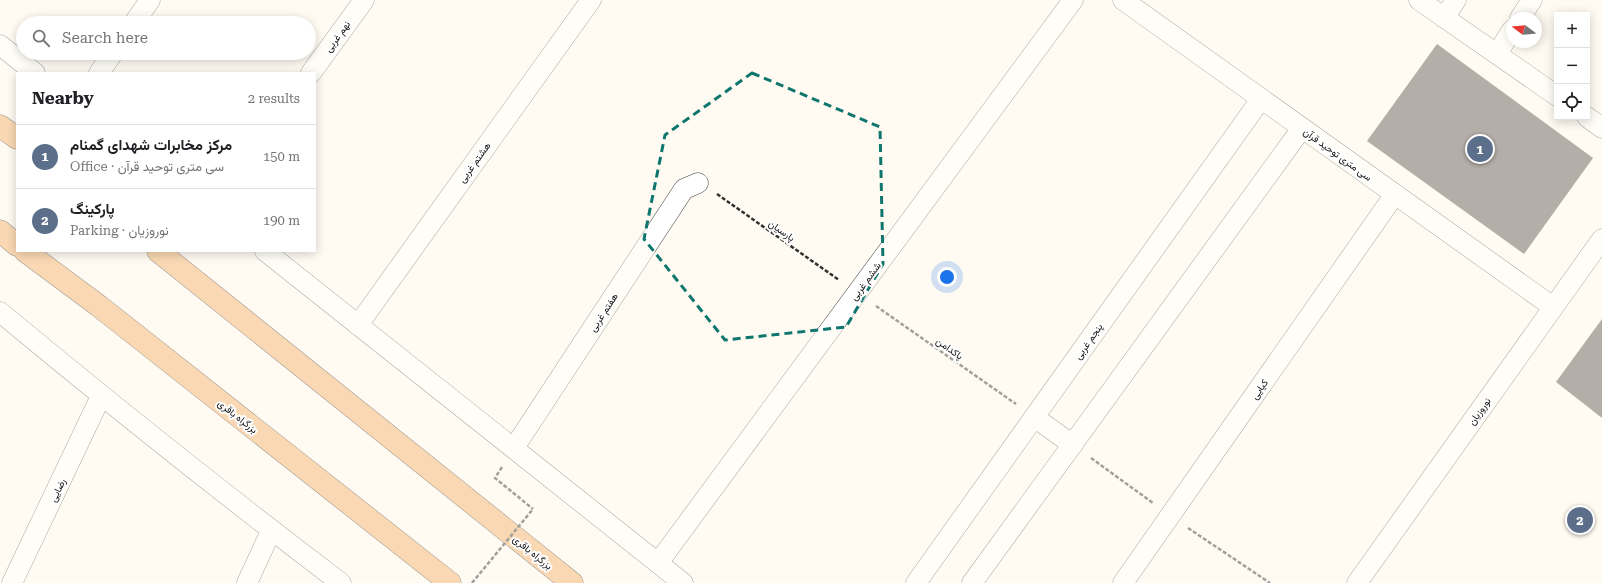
<!DOCTYPE html>
<meta charset="utf-8">
<style>
body{margin:0;font-family:"Roboto Serif",Vazirmatn,serif;background:#f6f6f6;color:#202124}
.controls{position:absolute;right:12px;top:12px;display:grid;overflow:hidden;border-radius:0px;box-shadow:0 2px 10px #0003}
.controls button{width:36px;height:36px;display:grid;place-items:center;padding:0;border:0;border-bottom:1px solid #e0e0e0;background:#fff;color:#202124;font:20px sans-serif}
.compass{position:absolute;left:1506px;top:12px;width:36px;height:36px;border-radius:50%;background:#fff;box-shadow:0 2px 10px #0003;rotate:286deg}
.you{position:absolute;left:947px;top:277px;width:14px;height:14px;margin:-10px;border:3px solid #fff;border-radius:50%;background:#1a73e8;box-shadow:0 0 0 6px #1a73e833}
.badge{display:grid;place-items:center;width:26px;height:26px;border-radius:50%;background:#ea580c;color:#fff;font-size:13px;font-weight:700}
.pin{position:absolute;translate:-50% -50%;border:2px solid #fff;box-shadow:0 1px 4px #0006}
.list{margin:0;padding:0;list-style:none}
h2{display:flex;justify-content:space-between;align-items:center;height:52px;margin:0;padding:0 16px;font-size:17px}
h2 small{font-size:13px;font-weight:400;color:#757577}
.list li{display:grid;grid-template-columns:26px 1fr auto;gap:12px;align-items:center;box-sizing:border-box;height:64px;padding:0 16px;border-top:1px solid #e0e0e0}
.list b{display:block;font-size:15px;white-space:nowrap}
.list p{margin:0;font-size:13px;white-space:nowrap;color:#757577}
.list em{font-size:13px;font-style:normal;color:#757577}
.icon{flex:none;width:22px;height:22px;fill:none;stroke:currentColor;stroke-width:2;stroke-linecap:round;stroke-linejoin:round}
.map{position:relative;flex:none;width:1602px;height:583px;overflow:hidden}
.search{position:absolute;background:#fff;box-shadow:0 2px 10px #0003;left:16px;top:16px;width:300px;height:44px;display:flex;align-items:center;gap:10px;box-sizing:border-box;padding:0 14px;border-radius:22px;color:#757577;font-size:15px}
.panel{position:absolute;background:#fff;box-shadow:0 2px 10px #0003;left:16px;top:72px;width:300px;height:180px;border-radius:0px}
.map>svg:first-child{display:block}
.building{fill:#58504c}
.lines{fill:none;stroke-linecap:round;stroke-linejoin:round}
.minor-casing{stroke:#434343;stroke-width:21}
.trunk-casing{stroke:#212121;stroke-width:23}
.path{stroke:#323232;stroke-width:2.5;stroke-dasharray:4 2;stroke-linecap:butt}
.minor{stroke:#fff;stroke-width:20}
.trunk{stroke:#f2ae66;stroke-width:22}
.path-bridge{stroke:#323232;stroke-width:2.5;stroke-dasharray:4 2;stroke-linecap:butt}
.marked{fill:none;stroke:#0f766e;stroke-width:3;stroke-dasharray:8 5;stroke-linejoin:round}
.labels{text-anchor:middle;stroke-width:4;stroke-linejoin:round;paint-order:stroke}
.street-label{font-size:10px;fill:#101010;stroke:#fff}
</style>
<div class="map">
<svg width="1602" height="583" viewBox="0 0 1602 583">
<rect width="100%" height="100%" fill="#fffbf3"/>
<g class="building">
<path d="M1437,44L1593,158L1524,254L1367,141Z"/>
<path d="M1602,319V418L1556,382Z"/>
</g>
<g class="lines">
<defs>
<g id="minor">
<path d="M1123,0L1553,307"/>
<path d="M1419,0L1557,96"/>
<path d="M1444,18L1456,0"/>
<path d="M1520,18L1532,0"/>
<path d="M134,23L150,0"/>
<path d="M0,45L35,73"/>
<path d="M1497,54L1512,30"/>
<path d="M99,73L113,53"/>
<path d="M311,73L364,0"/>
<path d="M1587,117L1602,128"/>
<path d="M265,251L683,583"/>
<path d="M0,312C112,405 225,495 341,583"/>
<path d="M358,325L591,0"/>
<path d="M1034,417L1073,445"/>
<path d="M514,448L684,189L698,183"/>
<path d="M658,563L1073,0"/>
<path d="M12,583L101,396"/>
<path d="M247,583L271,531"/>
<path d="M916,583L1261,99"/>
<path d="M972,583L1302,128"/>
<path d="M1123,583L1395,194"/>
<path d="M1357,583L1602,239"/>
</g>
<g id="trunk">
<path d="M0,126L17,138"/>
<path d="M0,231L17,245"/>
<path d="M25,251L99,306L450,583"/>
<path d="M158,251L572,583"/>
</g>
</defs>
<use href="#minor" class="minor-casing"/>
<use href="#trunk" class="trunk-casing"/>
<g class="path">
<path d="M717,194L839,280"/>
<path d="M876,306L1016,404"/>
<path d="M1091,458L1153,503"/>
<path d="M502,467L495,478L533,509"/>
<path d="M1188,528L1270,583"/>
</g>
<use href="#minor" class="minor"/>
<use href="#trunk" class="trunk"/>
<path class="path-bridge" d="M472,583L533,509"/>
</g>
<path d="M0 0H1602V583H0ZM752,73L880,127L883,264L846,327L725,340L644,239L665,135Z" fill="#fffbf3" fill-opacity=".55" fill-rule="evenodd"/>
<path class="marked" d="M752,73L880,127L883,264L846,327L725,340L644,239L665,135Z"/>
<g class="labels">
<g class="street-label">
<text transform="translate(337 36) rotate(-54)" y="4">نهم غربی</text>
<text transform="translate(1338 154) rotate(36)" y="4">سی متری توحید قرآن</text>
<text transform="translate(474 162) rotate(-54)" y="4">هشتم غربی</text>
<text transform="translate(782 230) rotate(35)" y="4">پارسیان</text>
<text transform="translate(865 281) rotate(-54)" y="4">ششم غربی</text>
<text transform="translate(603 312) rotate(-57)" y="4">هفتم غربی</text>
<text transform="translate(1088 341) rotate(-55)" y="4">پنجم غربی</text>
<text transform="translate(950 348) rotate(35)" y="4">پاکدامن</text>
<text transform="translate(1259 389) rotate(-55)" y="4">کیایی</text>
<text transform="translate(1479 411) rotate(-55)" y="4">نوروزیان</text>
<text transform="translate(238 416) rotate(38)" y="4">بزرگراه باقری</text>
<text transform="translate(57 490) rotate(-64)" y="4">رضایی</text>
<text transform="translate(533 552) rotate(39)" y="4">بزرگراه باقری</text>
</g>
</g>
</svg>
<div class="controls">
<button>+</button>
<button>−</button>
<button><svg class="icon" aria-label="locate" viewBox="0 0 24 24"><circle cx="12" cy="12" r="6"/><path d="M12 2v4M12 18v4M2 12h4M18 12h4"/></svg></button>
</div>
<svg class="compass" viewBox="-18 -18 36 36"><path d="M0-13l5 13h-10z" fill="#e53935"/><path d="M0 13l5-13h-10z" fill="#757577"/></svg>
<div class="you"></div>
<div class="pin badge" style="left:1480px;top:149px;background:#5c6f8a">1</div>
<div class="pin badge" style="left:1580px;top:520px;background:#5c6f8a">2</div>
<div class="search"><svg class="icon" aria-label="search" viewBox="0 0 24 24"><circle cx="10" cy="10" r="6"/><path d="M15 15l6 6"/></svg>Search here</div>
<section class="panel">
<h2>Nearby<small>2 results</small></h2>
<ul class="list">
<li><span class="badge" style="background:#5c6f8a">1</span><div><b>مرکز مخابرات شهدای گمنام</b><p>Office · سی متری توحید قرآن</p></div><em>150 m</em></li>
<li><span class="badge" style="background:#5c6f8a">2</span><div><b>پارکینگ</b><p>Parking · نوروزیان</p></div><em>190 m</em></li>
</ul>
</section>
</div>
